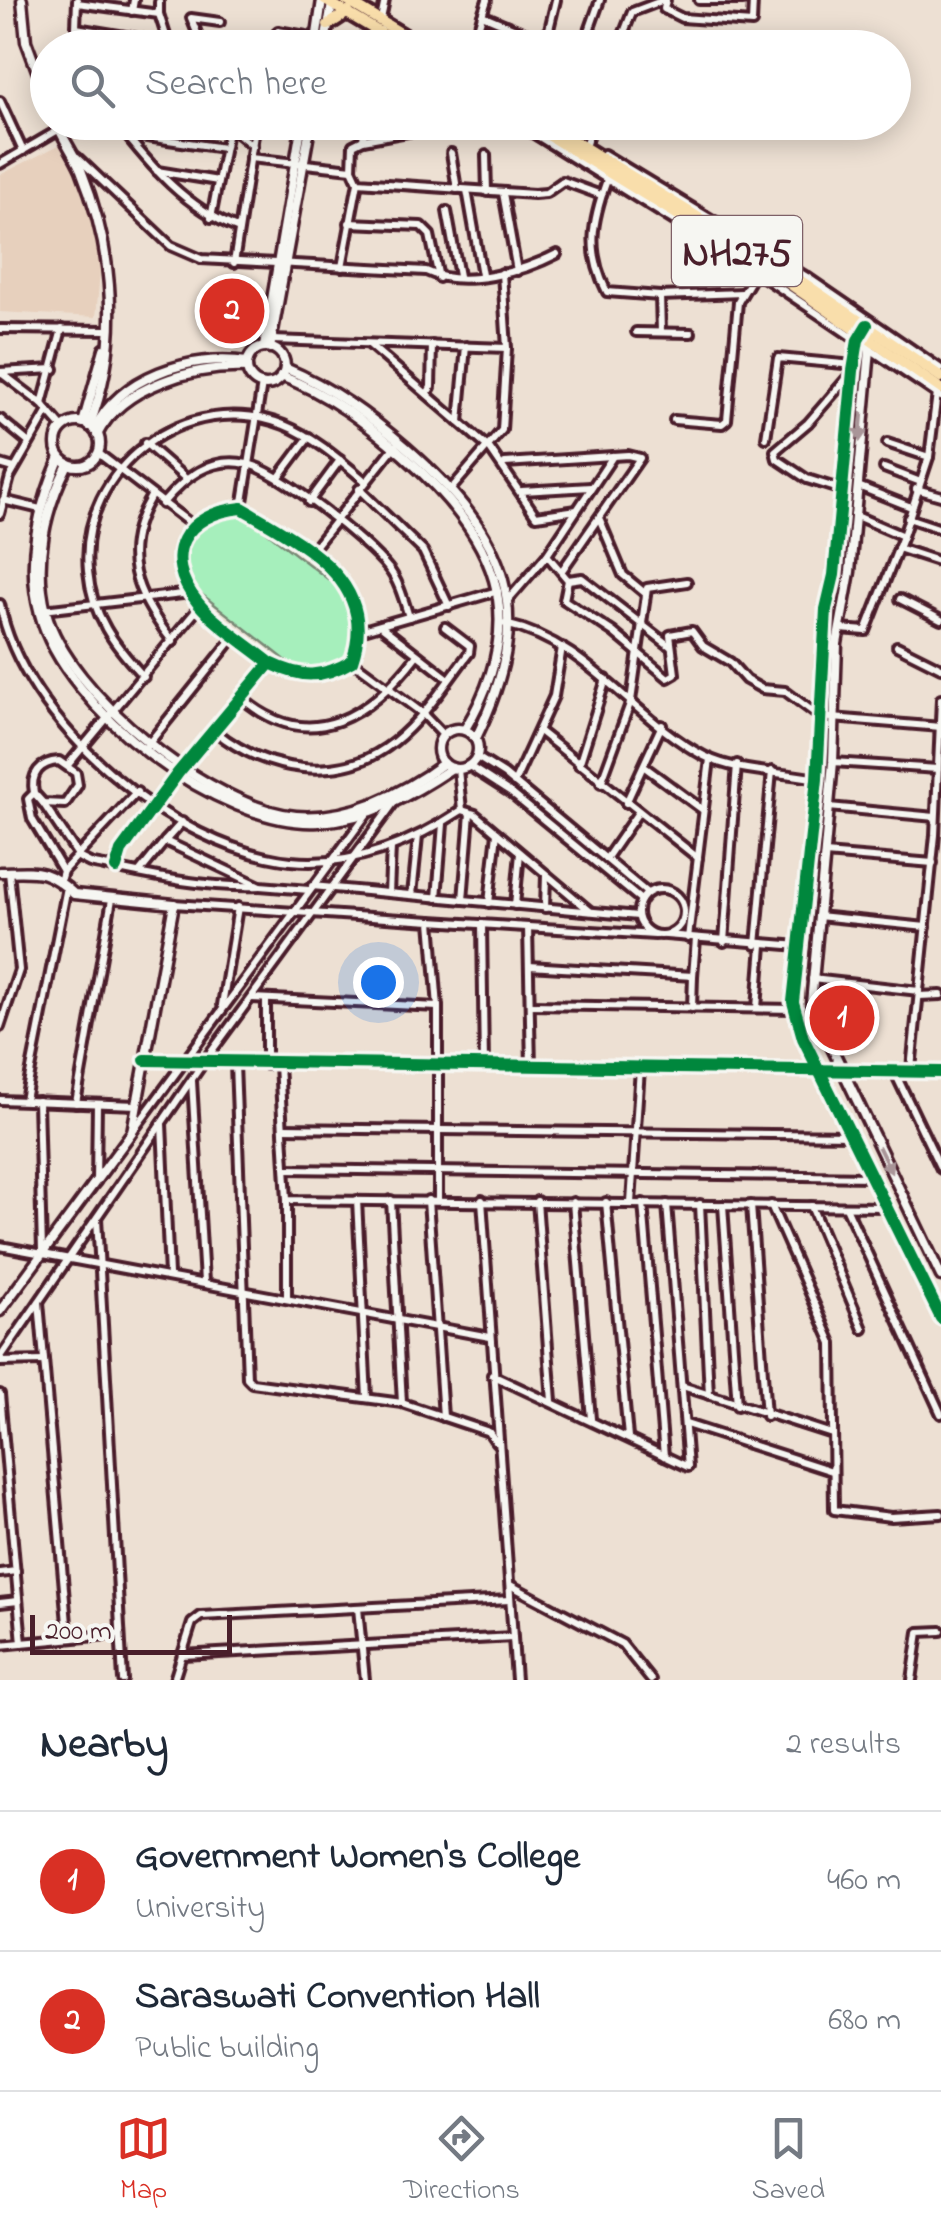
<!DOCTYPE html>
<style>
body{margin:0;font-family:"Indie Flower",sans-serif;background:#f6f6f7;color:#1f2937}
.scale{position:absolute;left:30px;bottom:25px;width:202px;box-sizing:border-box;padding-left:10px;border:5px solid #4a1f2b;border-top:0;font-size:28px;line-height:35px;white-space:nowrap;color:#4a1f2b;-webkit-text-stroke:8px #f6f6f2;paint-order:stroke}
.you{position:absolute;left:378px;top:982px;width:35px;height:35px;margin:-25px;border:8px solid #fff;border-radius:50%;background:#1a73e8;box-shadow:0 0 0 15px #1a73e833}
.badge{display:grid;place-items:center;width:65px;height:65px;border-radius:50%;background:#d93025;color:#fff;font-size:32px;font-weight:700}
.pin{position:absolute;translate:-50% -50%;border:5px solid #fff;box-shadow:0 2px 10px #0006}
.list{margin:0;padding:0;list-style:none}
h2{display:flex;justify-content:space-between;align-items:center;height:130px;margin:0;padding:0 40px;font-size:42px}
h2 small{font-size:32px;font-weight:400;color:#747a83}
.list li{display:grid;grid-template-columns:65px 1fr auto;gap:30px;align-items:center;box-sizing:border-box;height:140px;padding:0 40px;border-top:2px solid #e0e1e3}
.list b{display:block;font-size:38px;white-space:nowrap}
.list p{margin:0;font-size:32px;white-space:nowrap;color:#747a83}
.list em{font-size:32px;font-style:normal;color:#747a83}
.icon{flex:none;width:55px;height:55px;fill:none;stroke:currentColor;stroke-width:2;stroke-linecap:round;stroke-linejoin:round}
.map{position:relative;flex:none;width:941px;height:1680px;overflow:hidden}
.search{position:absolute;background:#fff;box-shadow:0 5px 25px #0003;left:30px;right:30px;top:30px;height:110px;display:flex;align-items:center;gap:25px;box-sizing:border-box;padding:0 35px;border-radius:55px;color:#747a83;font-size:38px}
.sheet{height:410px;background:#fff}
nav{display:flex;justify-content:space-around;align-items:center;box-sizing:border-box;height:140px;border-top:2px solid #e0e1e3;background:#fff;font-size:28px;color:#747a83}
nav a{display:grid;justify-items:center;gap:5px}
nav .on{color:#d93025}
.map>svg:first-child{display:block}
.built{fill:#e7d0bd}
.green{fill:#a6efbc;stroke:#788774;stroke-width:2.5}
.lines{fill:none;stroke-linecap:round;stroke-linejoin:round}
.minor-casing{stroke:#4a1f2b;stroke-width:14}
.tertiary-casing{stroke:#4a1f2b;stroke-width:15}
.trunk-casing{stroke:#4a1f2b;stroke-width:18}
.minor{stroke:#f6f6f2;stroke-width:6}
.tertiary{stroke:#f6f6f2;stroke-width:8}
.trunk{stroke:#f9deab;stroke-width:10}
.cycleway-casing{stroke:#f6f6f2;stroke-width:19}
.cycleway{stroke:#00873e;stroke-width:12}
.oneway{fill:#a99598}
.labels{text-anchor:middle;stroke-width:10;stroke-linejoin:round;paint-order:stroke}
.shield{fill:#f6f6f2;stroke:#7e6067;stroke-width:2.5}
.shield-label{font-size:40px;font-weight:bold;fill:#4a1f2b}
</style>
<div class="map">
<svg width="941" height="1680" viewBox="0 0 941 1680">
<rect width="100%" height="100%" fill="#ede0d3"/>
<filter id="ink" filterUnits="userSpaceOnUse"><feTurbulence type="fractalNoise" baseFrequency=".01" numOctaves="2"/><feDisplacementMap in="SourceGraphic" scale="20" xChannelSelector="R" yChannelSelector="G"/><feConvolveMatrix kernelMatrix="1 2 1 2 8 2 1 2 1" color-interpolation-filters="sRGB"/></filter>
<g filter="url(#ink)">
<path class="built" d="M59,145L81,184L95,226L100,271L96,317L0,312V175Z"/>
<path class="green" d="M224,514H243L350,596L361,627L352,652L338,665L306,670L288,662L195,589L186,563L187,549L201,526Z"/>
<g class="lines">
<defs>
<g id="minor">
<path d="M77,0L76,28L82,48"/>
<path d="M666,0L664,9L682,18L752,23L753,0"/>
<path d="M699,0H743"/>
<path d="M159,2V14"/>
<path d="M77,3L159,14L170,48"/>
<path d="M132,11L134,0"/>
<path d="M482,15L487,0"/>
<path d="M381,19L385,0"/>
<path d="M76,28L168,43"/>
<path d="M236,39L243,48"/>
<path d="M203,48L191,18L220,22"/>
<path d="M272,48L278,31L317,38"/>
<path d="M375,48L381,30"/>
<path d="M476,48L473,46L482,15L546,42L556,0"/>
<path d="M583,48L600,0"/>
<path d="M618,48L632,12L664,0"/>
<path d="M0,101L23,151"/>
<path d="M116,122C151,167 186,208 239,229"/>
<path d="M224,122L253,146"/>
<path d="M515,122L756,272L941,397"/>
<path d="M126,134L224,148"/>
<path d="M363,140L463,122"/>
<path d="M584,150L593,122"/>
<path d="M451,153L457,189"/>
<path d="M604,154L807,277L941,369"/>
<path d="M486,155L487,192"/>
<path d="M77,157L171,246L201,259L426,271C463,289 522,272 557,254"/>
<path d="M250,158L352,169L358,182L534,194L546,193L563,181L601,195"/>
<path d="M0,164L72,122"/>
<path d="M352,169L353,145L363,140L365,122"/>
<path d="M157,171L218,181"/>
<path d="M607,180C592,222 586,251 607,292L660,296L742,293"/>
<path d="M467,190L482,275"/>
<path d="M503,193L517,271"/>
<path d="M447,211L459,276"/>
<path d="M211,218L229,126"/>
<path d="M349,223L421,226L430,235L439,278"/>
<path d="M234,263L256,122"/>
<path d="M342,267L358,182"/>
<path d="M660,296L661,332"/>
<path d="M0,329L107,330"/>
<path d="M636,332L691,333"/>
<path d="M272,340L507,348"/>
<path d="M370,345L490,449L536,516L577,510"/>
<path d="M0,372L42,404L63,428"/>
<path d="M0,372L54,369"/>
<path d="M427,394L431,387L432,345"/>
<path d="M42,404L62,329"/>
<path d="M0,419L28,442"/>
<path d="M674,420L722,424L727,420L738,302L756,272"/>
<path d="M459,422L466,346"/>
<path d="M766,438L778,358L854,365"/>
<path d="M145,443L185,478"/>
<path d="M887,443L929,457"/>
<path d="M98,453L191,524"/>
<path d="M505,463L628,455L640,458L563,569"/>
<path d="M0,464L14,468"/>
<path d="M884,468L918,481"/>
<path d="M279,477L309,437"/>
<path d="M858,486L911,507"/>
<path d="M452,488L502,430L507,348L502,273"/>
<path d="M359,489L423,551L449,606"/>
<path d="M916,489L941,496"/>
<path d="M842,490L807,479L777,459L775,451L808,423L853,371"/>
<path d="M522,491L591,487"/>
<path d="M151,496C117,553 135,594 173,642"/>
<path d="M3,500L40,509"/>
<path d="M309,502L340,460"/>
<path d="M162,504C184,478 210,456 247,464C278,470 368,542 388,568C399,581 404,601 409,617"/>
<path d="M242,508L262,384"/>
<path d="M0,514L10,477L48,411"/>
<path d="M854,515L903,536L929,457L937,393"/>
<path d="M908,518L941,529"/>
<path d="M600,520L623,575L646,594"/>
<path d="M898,548L941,562"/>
<path d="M310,553L395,446"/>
<path d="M547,555L568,580L564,600L613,632L668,678L675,674L670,635L692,631L703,646L730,662L746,680L762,689L785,691L820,717L941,727"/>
<path d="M568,580L582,578L671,647"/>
<path d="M900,599L941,620"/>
<path d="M508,600L547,555L613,456"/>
<path d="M0,604C22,722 174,849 291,861C352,867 412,843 462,810L458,769"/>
<path d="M43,610L191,593"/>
<path d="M505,624C588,642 632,718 704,756C735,772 783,772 817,779"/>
<path d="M381,626L449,679"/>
<path d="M840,629L866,631L903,536"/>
<path d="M360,631L498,591"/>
<path d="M897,646L941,668"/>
<path d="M352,661L422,713L443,735"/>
<path d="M144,677C114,645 92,616 88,571C78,468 187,387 284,425C314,437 340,460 365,481"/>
<path d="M243,699C311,757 372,714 417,655"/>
<path d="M215,731C265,772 340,785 394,742C424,718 446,683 469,653L470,646L445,627"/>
<path d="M539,731L698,858"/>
<path d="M146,747L235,636"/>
<path d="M477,757L504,774L647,893"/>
<path d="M833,762L938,769"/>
<path d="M68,765L200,606"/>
<path d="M579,765L606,679"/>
<path d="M469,766L511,793L641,900"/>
<path d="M646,768L703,810"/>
<path d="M514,783L554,696L562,647"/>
<path d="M601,783L631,701L647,588L687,582"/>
<path d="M34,793L43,803L65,804L78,785L76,773L59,761C40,762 30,774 34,793L28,799L32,819L63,871L61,878"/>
<path d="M43,803L80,858L90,863C147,875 201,888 260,886"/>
<path d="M626,803L662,725"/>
<path d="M829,807L935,817"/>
<path d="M462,810L475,814L590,911"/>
<path d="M165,841L182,822"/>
<path d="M825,854L933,863"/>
<path d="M606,859L637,814"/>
<path d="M116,868L121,851L178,773L270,663C301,678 322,679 352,661C380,581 301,543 242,508C185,513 159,555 198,603C217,626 247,644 270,663"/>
<path d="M63,871L137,792"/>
<path d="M139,873L165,841L260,886L309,890"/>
<path d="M312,886L638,916"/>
<circle cx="661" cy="912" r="23"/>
<path d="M389,893L391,847"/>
<path d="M412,895L418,836"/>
<path d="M437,898L443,824"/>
<path d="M463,900L470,813"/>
<path d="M489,903L497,833"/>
<path d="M174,904L431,921L438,1007V1200"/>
<path d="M515,905L520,853"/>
<path d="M545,908L546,875"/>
<path d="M818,916L926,927"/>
<path d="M431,921L655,935"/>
<path d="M482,924L484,1067"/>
<path d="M528,927L531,1068"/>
<path d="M666,935L799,946"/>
<path d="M688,938L710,759"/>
<path d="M724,942L737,764"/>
<path d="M756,945L772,771"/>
<path d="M529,966L693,976L696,939"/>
<path d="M812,979L919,991"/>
<path d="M919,996L941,995"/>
<path d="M252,998L438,1007"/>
<path d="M266,999V1065"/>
<path d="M222,1005L238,907"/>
<path d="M530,1005L794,1009"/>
<path d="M692,1008L693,976"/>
<path d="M757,1008L762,945"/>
<path d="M0,1027L19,970L9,872"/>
<path d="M145,1060L941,1072"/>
<path d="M235,1064L247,1378L252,1383L402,1403L489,1432L496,1442"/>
<path d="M279,1065L287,1200L886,1207"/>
<path d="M911,1069L935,835L941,699"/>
<path d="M894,1071L941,1169"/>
<path d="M192,1081L204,1282"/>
<path d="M0,1100L137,1105"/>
<path d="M25,1100L67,887"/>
<path d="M38,1101L42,1251"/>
<path d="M76,1103L112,899"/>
<path d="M162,1124L169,1275"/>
<path d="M283,1128L853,1135"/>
<path d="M133,1131L369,811"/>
<path d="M286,1169L872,1177"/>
<path d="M96,1182L97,1104"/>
<path d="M287,1200V1298"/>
<path d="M357,1200L367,1398"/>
<path d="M391,1200L402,1403"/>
<path d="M428,1200L443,1417"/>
<path d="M482,1200L516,1680"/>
<path d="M537,1201L552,1401"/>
<path d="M573,1202L591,1419"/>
<path d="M606,1202L628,1437"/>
<path d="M631,1203L640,1068"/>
<path d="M643,1203L664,1456"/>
<path d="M700,1204L709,1395"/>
<path d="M723,1205L737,1406"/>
<path d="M751,1205L766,1416"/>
<path d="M771,1205L832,1343L834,1510L891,1517L941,1514"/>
<path d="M811,1206L863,1329"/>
<path d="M846,1207L941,1414"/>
<path d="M97,1218L123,1680"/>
<path d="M0,1246L490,1337"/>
<path d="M39,1302L68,1635"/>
<path d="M0,1358L203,1063L393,804"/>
<path d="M0,1362L44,1361"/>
<path d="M492,1375L688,1467L667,1204"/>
<path d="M682,1386L832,1434"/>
<path d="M0,1394L22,1643"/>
<path d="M686,1424L832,1471"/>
<path d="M0,1573L16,1571"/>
<path d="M510,1585L622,1644L651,1680"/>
<path d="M0,1603L18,1601"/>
<path d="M358,1608L365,1680"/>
<path d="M0,1645L118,1634"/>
<path d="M182,1655L513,1637"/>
<path d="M174,1680L192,1623L201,1616L510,1600"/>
<path d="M912,1680L919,1632L941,1631"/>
</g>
<g id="tertiary">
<path d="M22,0L26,41L48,100"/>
<path d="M315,48L322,0"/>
<path d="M324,48L332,4"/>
<path d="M56,122C63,139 74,154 81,170C114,252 122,343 89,426"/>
<path d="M861,331L853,371L834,575L826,609L817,779L793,1002L803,1038L941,1318"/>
<path d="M871,339L850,572L837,644L833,762L811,1004L941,1276"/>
<path d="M264,347L302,122"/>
<circle cx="266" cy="366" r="19"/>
<path d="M270,348L311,122"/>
<path d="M285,368C331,387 369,415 407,448C508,537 538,611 476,738"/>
<path d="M281,376C329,394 365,422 403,455C495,536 533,616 465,729"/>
<circle cx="78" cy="444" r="22"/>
<path d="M83,423L104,349"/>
<path d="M94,430C118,377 192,353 247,362"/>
<path d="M97,435C122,385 195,366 247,368"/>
<path d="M60,457C39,506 25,560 40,614C65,709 220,828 319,822C369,819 412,795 452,768"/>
<path d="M68,464C45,509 33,562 46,612C68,694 211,808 296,816C349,820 403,794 444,763"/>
<circle cx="458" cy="749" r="20"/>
<path d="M0,872C38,871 46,868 74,894L174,904L132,1132L0,1311"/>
</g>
<g id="trunk">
<path d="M325,0L406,48"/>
<path d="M346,0L425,48"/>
<path d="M328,25L348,12"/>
<path d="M527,122L787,282L941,389"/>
<path d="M543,122L792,275L941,377"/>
</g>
</defs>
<use href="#minor" class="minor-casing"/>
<use href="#tertiary" class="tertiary-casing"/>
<use href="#trunk" class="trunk-casing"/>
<use href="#minor" class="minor"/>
<use href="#tertiary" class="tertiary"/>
<use href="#trunk" class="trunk"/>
<defs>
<g id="cycleway">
<path d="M867,325L858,340L853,371L834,575L826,609L817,779L793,1002L803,1038L941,1318"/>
<path d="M116,868L121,851L178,773L270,663C301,678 322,679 352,661C380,581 301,543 242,508C185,513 159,555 198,603C217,626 247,644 270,663"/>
<path d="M145,1060L941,1072"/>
</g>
</defs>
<use href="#cycleway" class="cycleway-casing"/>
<use href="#cycleway" class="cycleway"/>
</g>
<defs><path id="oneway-solid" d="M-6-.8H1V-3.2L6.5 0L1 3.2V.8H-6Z" transform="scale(2.5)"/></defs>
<g class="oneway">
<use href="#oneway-solid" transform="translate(861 427) rotate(95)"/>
<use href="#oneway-solid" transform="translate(885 1160) rotate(64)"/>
</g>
</g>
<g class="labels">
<rect class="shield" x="672" y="216" width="130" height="70" rx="8"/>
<g class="shield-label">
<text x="737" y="265">NH275</text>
</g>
</g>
</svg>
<div class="scale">200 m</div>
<div class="you"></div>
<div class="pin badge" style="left:842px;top:1018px">1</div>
<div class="pin badge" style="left:232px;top:311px">2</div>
<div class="search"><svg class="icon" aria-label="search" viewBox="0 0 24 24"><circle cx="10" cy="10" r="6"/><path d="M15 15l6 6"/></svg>Search here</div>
</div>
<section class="sheet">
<h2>Nearby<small>2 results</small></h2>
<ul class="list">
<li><span class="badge">1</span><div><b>Government Women's College</b><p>University</p></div><em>460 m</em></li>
<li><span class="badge">2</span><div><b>Saraswati Convention Hall</b><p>Public building</p></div><em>680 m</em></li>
</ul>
</section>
<nav>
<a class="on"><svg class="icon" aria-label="map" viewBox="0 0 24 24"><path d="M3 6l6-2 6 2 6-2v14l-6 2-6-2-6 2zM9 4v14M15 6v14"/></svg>Map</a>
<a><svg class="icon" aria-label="directions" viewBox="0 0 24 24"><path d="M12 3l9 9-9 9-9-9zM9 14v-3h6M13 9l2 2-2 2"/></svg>Directions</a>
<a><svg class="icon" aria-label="saved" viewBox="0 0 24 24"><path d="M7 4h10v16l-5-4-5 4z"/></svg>Saved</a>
</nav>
